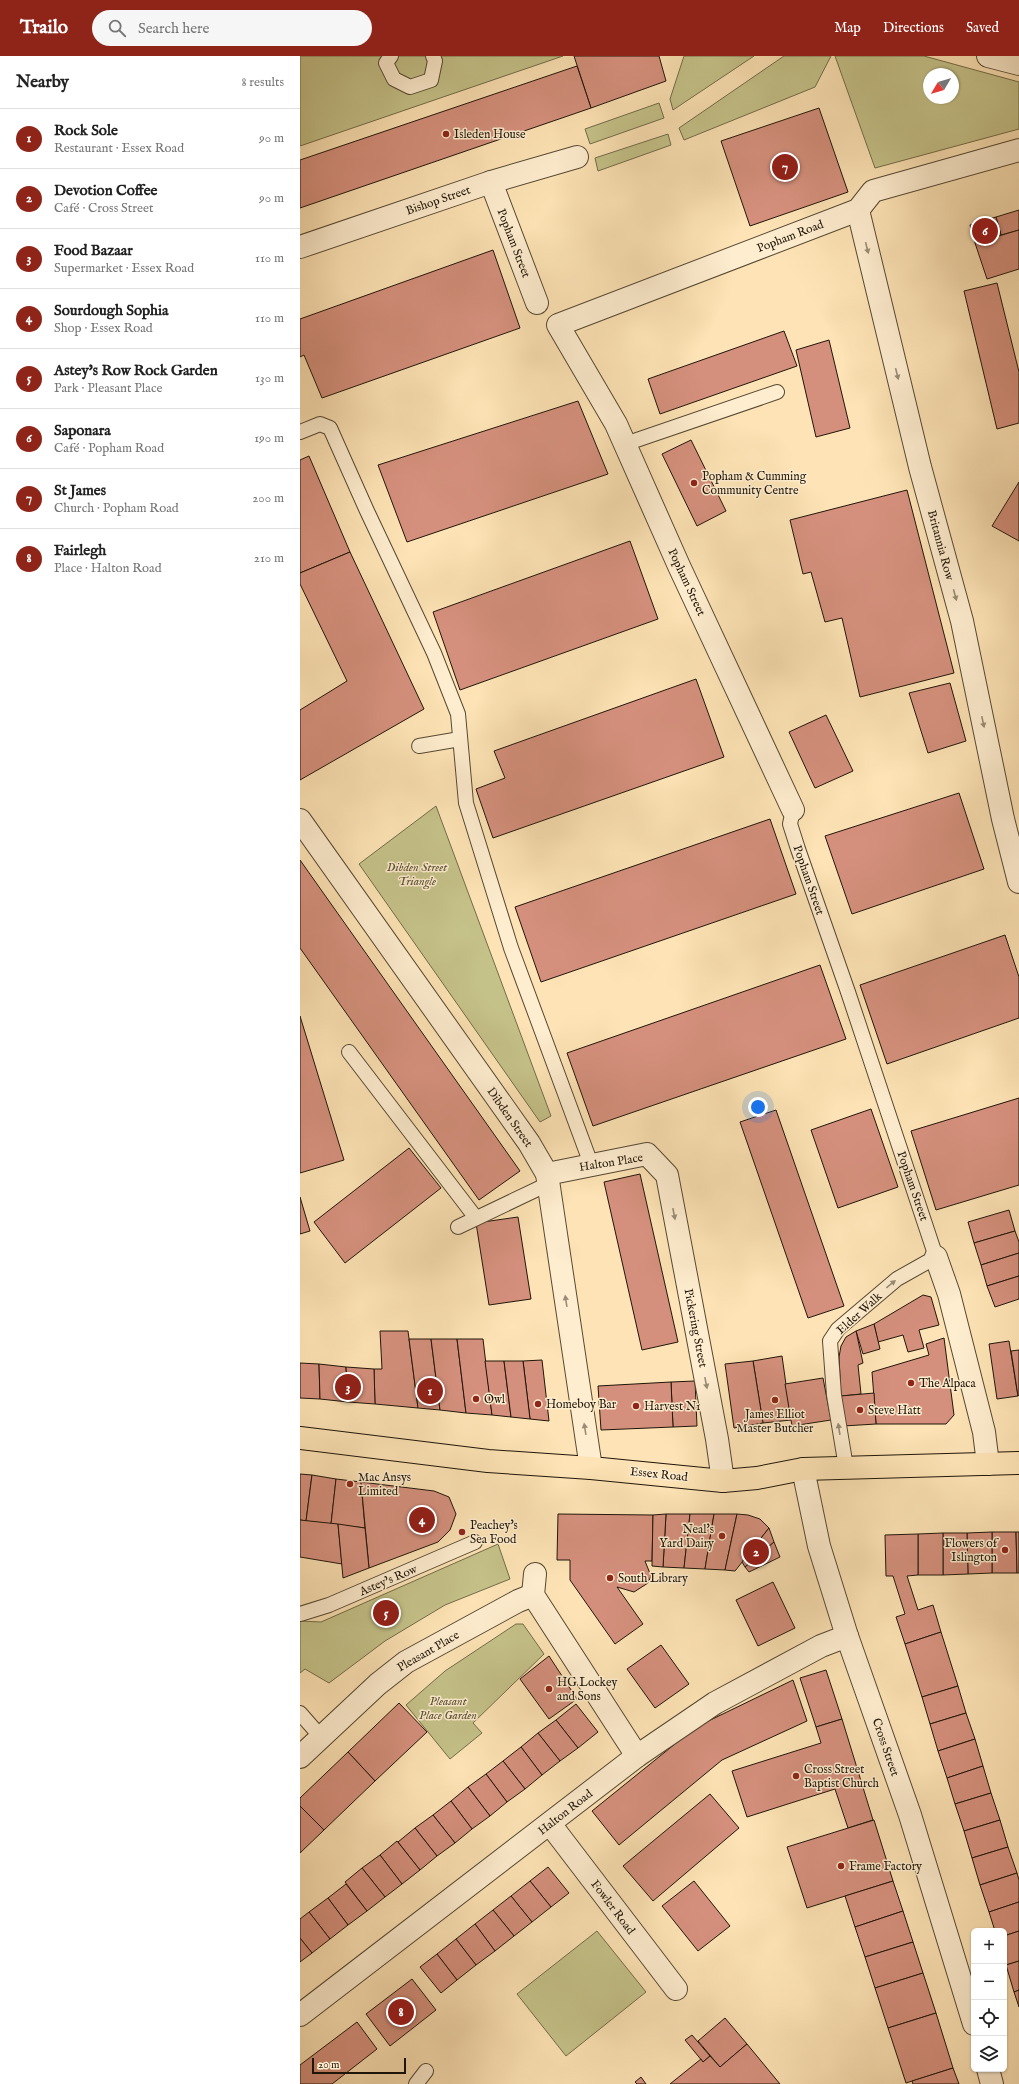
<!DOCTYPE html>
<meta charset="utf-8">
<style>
body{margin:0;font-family:"IM FELL English",serif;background:#f6f6f6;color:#222}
.controls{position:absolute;right:12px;bottom:12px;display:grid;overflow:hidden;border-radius:6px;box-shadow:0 1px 3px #0004}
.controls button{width:36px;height:36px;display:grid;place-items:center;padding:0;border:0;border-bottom:1px solid #e0e0e0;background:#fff;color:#222;font:20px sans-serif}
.compass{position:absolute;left:623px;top:12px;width:36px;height:36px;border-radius:50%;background:#fff;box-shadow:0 1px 3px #0004;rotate:232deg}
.scale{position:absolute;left:12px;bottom:10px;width:94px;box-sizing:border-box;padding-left:4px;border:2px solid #1f1508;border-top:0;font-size:11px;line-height:14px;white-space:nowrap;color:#1f1508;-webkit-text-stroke:3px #feedcf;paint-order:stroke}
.you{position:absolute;left:458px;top:1051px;width:14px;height:14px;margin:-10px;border:3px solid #fff;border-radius:50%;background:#1a73e8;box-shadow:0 0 0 6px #1a73e833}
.badge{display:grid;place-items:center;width:26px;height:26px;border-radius:50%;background:#8f2418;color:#fff;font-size:13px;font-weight:700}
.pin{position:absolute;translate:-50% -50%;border:2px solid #fff;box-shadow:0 1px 4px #0006}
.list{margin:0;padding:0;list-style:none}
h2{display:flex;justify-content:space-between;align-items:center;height:52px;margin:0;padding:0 16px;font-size:17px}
h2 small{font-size:13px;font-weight:400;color:#767676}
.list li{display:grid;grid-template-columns:26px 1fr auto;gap:12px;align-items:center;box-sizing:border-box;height:60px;padding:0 16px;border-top:1px solid #e0e0e0}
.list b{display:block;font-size:15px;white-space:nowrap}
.list p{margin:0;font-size:13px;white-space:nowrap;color:#767676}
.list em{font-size:13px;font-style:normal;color:#767676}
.icon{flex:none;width:22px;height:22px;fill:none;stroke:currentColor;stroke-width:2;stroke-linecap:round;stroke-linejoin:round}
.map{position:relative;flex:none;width:719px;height:2028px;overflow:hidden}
header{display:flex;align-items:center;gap:24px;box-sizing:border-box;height:56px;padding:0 20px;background:#8f2418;color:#fff}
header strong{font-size:19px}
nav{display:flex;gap:22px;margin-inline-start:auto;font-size:14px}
.search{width:280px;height:36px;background:#f6f6f6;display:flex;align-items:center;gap:10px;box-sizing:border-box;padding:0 14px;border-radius:22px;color:#767676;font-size:15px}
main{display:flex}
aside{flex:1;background:#fff}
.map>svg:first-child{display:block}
.green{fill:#c5c289;stroke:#726c48;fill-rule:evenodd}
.building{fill:#d5907d;stroke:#1f1508}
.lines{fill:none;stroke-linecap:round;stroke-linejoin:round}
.service-casing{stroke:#564833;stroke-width:16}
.minor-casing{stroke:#564833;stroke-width:24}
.primary-casing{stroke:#1f1508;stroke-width:24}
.service{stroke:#feedcf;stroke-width:14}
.minor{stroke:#feedcf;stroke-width:22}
.primary{stroke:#fde3b5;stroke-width:22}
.oneway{fill:#9a8c75}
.poi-dot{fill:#8f2418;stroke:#feedcf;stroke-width:1.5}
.labels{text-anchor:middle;stroke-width:3;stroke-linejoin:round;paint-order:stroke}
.poi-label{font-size:12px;fill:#1f1508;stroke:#feedcf;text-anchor:start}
.street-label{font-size:12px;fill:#1f1508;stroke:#feedcf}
.park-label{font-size:12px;font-style:italic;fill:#595235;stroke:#feedcf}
</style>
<header>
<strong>Trailo</strong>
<div class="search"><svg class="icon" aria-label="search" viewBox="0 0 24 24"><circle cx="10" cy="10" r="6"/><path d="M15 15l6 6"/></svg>Search here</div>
<nav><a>Map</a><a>Directions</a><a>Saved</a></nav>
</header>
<main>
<aside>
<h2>Nearby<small>8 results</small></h2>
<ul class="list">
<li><span class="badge">1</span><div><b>Rock Sole</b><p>Restaurant · Essex Road</p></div><em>90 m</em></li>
<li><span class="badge">2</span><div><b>Devotion Coffee</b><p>Café · Cross Street</p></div><em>90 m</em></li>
<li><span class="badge">3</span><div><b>Food Bazaar</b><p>Supermarket · Essex Road</p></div><em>110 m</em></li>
<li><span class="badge">4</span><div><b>Sourdough Sophia</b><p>Shop · Essex Road</p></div><em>110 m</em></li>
<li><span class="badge">5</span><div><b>Astey's Row Rock Garden</b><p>Park · Pleasant Place</p></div><em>130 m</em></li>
<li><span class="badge">6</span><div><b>Saponara</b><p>Café · Popham Road</p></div><em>190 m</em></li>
<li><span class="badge">7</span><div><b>St James</b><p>Church · Popham Road</p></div><em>200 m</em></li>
<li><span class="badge">8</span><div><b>Fairlegh</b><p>Place · Halton Road</p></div><em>210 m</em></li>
</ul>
</aside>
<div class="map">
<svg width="719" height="2028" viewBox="0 0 719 2028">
<rect width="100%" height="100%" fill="#fde3b5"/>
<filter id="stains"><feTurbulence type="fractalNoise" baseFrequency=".005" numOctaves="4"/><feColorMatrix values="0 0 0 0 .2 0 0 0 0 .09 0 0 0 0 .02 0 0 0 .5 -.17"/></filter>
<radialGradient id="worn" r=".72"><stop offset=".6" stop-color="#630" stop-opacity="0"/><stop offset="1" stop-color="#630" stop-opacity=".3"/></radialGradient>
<g class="green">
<path d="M0,0H263L0,90Z"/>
<path d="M384,0H454L373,54L370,43Z"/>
<path d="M484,0H531L515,31L384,84L379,72Z"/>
<path d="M535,0H624L719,26V73L575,112ZM629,18H653V42H629Z"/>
<path d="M359,47L364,62L290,88L285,73Z"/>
<path d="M368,78L371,89L298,115L295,102Z"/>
<path d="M136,750L251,1060L240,1066L59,808Z"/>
<path d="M198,1488L210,1523L145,1549L85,1585L29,1627L5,1613L0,1617V1565L21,1566Z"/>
<path d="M216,1568H223L244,1598L173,1667L182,1677L150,1703L106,1649L145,1615Z"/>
<path d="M297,1875L346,1936L266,2000L217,1938Z"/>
</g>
<g class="building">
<path d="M274,0H359L366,25L291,52Z"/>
<path d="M277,10L291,52L0,152V104Z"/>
<path d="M519,52L548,136L450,170L421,85Z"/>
<path d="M719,154V174L701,179L696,161Z"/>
<path d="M696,161L701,179L675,187L670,169Z"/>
<path d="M719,174V213L687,223L675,187Z"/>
<path d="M193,194L220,272L22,342L4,299L0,301V263Z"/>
<path d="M697,227L719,316V367L697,373L664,235Z"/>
<path d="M484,275L497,310L360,358L348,323Z"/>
<path d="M529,284L550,372L516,381L496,294Z"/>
<path d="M278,345L308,418L107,486L78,409Z"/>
<path d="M391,384L426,455L397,470L362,398Z"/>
<path d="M9,400L50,496L0,517V404Z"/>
<path d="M719,426V485L692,470Z"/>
<path d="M607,434L654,617L560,641L542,562L525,566L511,516L503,518L490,464Z"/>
<path d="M330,485L358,563L160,634L133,556Z"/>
<path d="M50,496L124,653L0,724V654L47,625L0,528V517Z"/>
<path d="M396,623L424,701L193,782L176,733L205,722L194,695Z"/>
<path d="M650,627L666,685L628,697L609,637Z"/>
<path d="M526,659L553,715L515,732L489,676Z"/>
<path d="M659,737L684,813L552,858L525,780Z"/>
<path d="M470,763L496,838L241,926L215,851Z"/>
<path d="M0,804L220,1115L179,1144L0,892Z"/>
<path d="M705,879L719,921V962L587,1008L560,929Z"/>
<path d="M520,909L546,983L293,1070L267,997Z"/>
<path d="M0,960L44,1104L0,1117Z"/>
<path d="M719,1042V1129L636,1154L611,1075Z"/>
<path d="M571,1053L598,1131L538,1152L511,1074Z"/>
<path d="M476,1054L544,1250L508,1262L440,1066Z"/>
<path d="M109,1092L141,1132L45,1207L14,1166Z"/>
<path d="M340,1118L378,1286L342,1294L304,1126Z"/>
<path d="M0,1141L10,1175L0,1178Z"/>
<path d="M709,1154L715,1175L674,1187L668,1166Z"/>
<path d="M218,1161L231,1243L189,1249L176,1167Z"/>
<path d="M715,1175L719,1186V1197L681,1209L674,1187Z"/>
<path d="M719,1197V1220L687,1230L681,1209Z"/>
<path d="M719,1220V1243L695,1251L687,1230Z"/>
<path d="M623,1239L631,1241L639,1269L619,1274L624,1292L608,1296L603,1279L578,1286L574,1268Z"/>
<path d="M574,1268L580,1293L563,1298L556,1275Z"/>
<path d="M80,1275H108L118,1352L75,1348L74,1313H82Z"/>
<path d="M556,1275L563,1307L558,1309L561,1338L541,1340L539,1301L541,1290L546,1281Z"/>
<path d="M644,1282L654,1359L646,1368H576L572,1316L629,1299L626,1288Z"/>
<path d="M109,1283H131L140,1354L118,1352Z"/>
<path d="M131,1283H157L166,1357L140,1354Z"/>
<path d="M157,1283H183L192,1359L166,1357Z"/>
<path d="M709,1285L718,1340L697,1343L689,1288Z"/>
<path d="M719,1294V1339L718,1340L711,1295Z"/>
<path d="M482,1300L491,1364L463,1367L453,1305Z"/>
<path d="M242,1304L249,1365L230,1363L223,1305Z"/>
<path d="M185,1305H204L211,1361L192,1359Z"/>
<path d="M204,1305H223L230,1363L211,1361Z"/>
<path d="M453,1305L463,1367L434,1372L425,1308Z"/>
<path d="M0,1307L19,1308L20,1343L0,1342Z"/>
<path d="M19,1308L46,1311L48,1346L20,1343Z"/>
<path d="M46,1311L74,1313L75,1348L48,1346Z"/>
<path d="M523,1322L531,1364L492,1370L485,1328Z"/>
<path d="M395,1325L397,1370L373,1371L371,1326Z"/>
<path d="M371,1326L373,1371L301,1374L298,1330Z"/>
<path d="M574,1337L576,1368L543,1370L541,1340Z"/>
<path d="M0,1418L12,1419L6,1465L0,1464Z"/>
<path d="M12,1419L36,1423L31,1468L6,1465Z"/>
<path d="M36,1423L61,1426L65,1472L31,1468Z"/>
<path d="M61,1426L134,1435L149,1441L156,1458L150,1474L138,1486L69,1512Z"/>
<path d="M258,1458L353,1459L352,1505H345L351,1520L348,1527L334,1536L317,1531L343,1568L315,1588L270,1524V1504H257Z"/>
<path d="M366,1458H390L384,1512L363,1511Z"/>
<path d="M366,1458L363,1511L352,1510L353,1459Z"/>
<path d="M390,1458H414L405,1513L384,1512Z"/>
<path d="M414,1458H437L425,1514L405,1513Z"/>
<path d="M437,1458L448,1459L460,1463L469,1472L435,1515L425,1514Z"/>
<path d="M0,1464L38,1468L42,1508L0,1501Z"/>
<path d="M38,1468L65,1472L69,1512L43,1522Z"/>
<path d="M469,1472L474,1486L445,1511L442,1506Z"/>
<path d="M692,1476H716L717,1517H692Z"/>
<path d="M692,1476V1517L668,1518L667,1477Z"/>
<path d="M716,1476H719V1517H717Z"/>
<path d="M643,1477H667L668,1518L643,1519Z"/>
<path d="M643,1477V1519H618V1478Z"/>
<path d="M618,1478V1519L607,1520L618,1554L633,1549L641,1576L605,1588L596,1561L605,1558L593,1520H586L585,1479Z"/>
<path d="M474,1486L480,1501L449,1516L445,1511Z"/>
<path d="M473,1526L495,1572L458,1590L436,1544Z"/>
<path d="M641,1576L658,1630L622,1641L605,1588Z"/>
<path d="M361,1589L389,1628L355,1652L327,1613Z"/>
<path d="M249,1600L277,1643L249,1663L220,1623Z"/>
<path d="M526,1614L542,1663L516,1671L500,1622Z"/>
<path d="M493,1624L507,1665L422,1704L319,1789L292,1755L396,1671Z"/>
<path d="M658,1630L666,1657L630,1668L622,1641Z"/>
<path d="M99,1647L127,1676L75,1725L48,1696Z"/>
<path d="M276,1648L298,1676L278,1692L256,1664Z"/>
<path d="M666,1657L675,1683L638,1695L630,1668Z"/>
<path d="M542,1663L573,1764L548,1772L535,1733L447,1761L432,1715L521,1687L516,1671Z"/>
<path d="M256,1664L278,1692L260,1705L238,1677Z"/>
<path d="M238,1677L260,1705L242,1719L221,1691Z"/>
<path d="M675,1683L683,1710L647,1722L638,1695Z"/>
<path d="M221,1691L242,1719L225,1733L203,1705Z"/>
<path d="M48,1696L75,1725L24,1774L0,1750V1742Z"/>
<path d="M203,1705L225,1733L207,1746L186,1718Z"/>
<path d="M683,1710L691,1737L655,1748L647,1722Z"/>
<path d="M186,1718L207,1746L190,1760L168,1731Z"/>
<path d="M168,1731L190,1760L172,1773L151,1745Z"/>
<path d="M691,1737L700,1764L664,1775L655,1748Z"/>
<path d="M410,1738L439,1772L353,1845L323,1810Z"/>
<path d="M151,1745L172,1773L155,1787L133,1759Z"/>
<path d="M0,1750L24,1774L0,1797Z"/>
<path d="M133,1759L155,1787L137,1800L115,1772Z"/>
<path d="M574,1764L593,1825L507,1852L487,1791Z"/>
<path d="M700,1764L708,1791L672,1802L664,1775Z"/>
<path d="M115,1772L137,1800L120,1814L98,1786Z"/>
<path d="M97,1785L120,1814L102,1828L80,1799Z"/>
<path d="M708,1791L717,1817L680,1829L672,1802Z"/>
<path d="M80,1799L102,1828L85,1841L62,1812Z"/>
<path d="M248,1811L269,1837L251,1851L230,1825Z"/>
<path d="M62,1812L85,1841L67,1855L45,1826Z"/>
<path d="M717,1817L719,1824V1846L689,1856L680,1829Z"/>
<path d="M230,1825L251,1851L232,1866L211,1840Z"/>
<path d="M394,1825L430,1870L398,1895L362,1850Z"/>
<path d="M593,1825L603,1855L555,1871L545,1840Z"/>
<path d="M46,1828L67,1855L48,1869L28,1842Z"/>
<path d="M211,1840L232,1866L214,1880L193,1854Z"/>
<path d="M28,1842L48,1869L30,1883L9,1856Z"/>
<path d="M719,1846V1875L704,1880V1875H695L689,1856Z"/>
<path d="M193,1854L214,1880L195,1895L175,1868Z"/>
<path d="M603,1855L613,1886L565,1901L555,1871Z"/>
<path d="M9,1856L30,1883L12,1897L0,1882V1863Z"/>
<path d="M175,1868L195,1895L176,1909L156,1883Z"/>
<path d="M719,1875V1905L706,1909L704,1903V1880Z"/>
<path d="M0,1882L12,1897L0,1906Z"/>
<path d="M156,1883L176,1909L157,1924L137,1898Z"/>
<path d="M613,1886L623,1917L575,1932L565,1901Z"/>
<path d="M137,1898L157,1924L141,1937L120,1911Z"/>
<path d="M719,1905V1934L714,1936L706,1909Z"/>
<path d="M623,1917L636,1957L588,1972L575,1932Z"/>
<path d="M112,1923L136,1954L90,1990L66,1958Z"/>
<path d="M719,1934V1951L714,1936Z"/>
<path d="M636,1957L653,2012L606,2027L588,1972Z"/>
<path d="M425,1962L447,1988L420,2011L398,1985Z"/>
<path d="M57,1966L77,1993L32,2028H0V2009Z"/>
<path d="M392,1979L410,2000L403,2006L385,1984Z"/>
<path d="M447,1988L480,2028H370L401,2003L403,2006L410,2000L420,2011Z"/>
<path d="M653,2012L659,2028H613L612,2025Z"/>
<path d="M341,2021L346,2028H337L335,2026Z"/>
</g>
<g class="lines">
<defs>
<g id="service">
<path d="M91,0L86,7L94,23L110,31L131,24L135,5L133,0"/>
<path d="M0,376L20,368L30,372L67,455L134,597L158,658L166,747L211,892L291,1108"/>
<path d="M325,388L477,336"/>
<path d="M119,690L160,683"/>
<path d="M493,754L490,768L498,793L548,936L636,1201L597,1223L538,1273L530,1285L534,1339L546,1411"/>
<path d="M49,996L176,1162"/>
<path d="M158,1171L248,1128"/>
<path d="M0,1558L29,1549L175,1486"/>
<path d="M0,1657L21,1681"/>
<path d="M116,2028L126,2015"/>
</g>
<g id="minor">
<path d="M688,0L719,8"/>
<path d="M191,126L237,247"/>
<path d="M558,154L620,411L662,565L703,763L719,826"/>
<path d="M0,191L191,126L277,101"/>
<path d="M493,754L379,510L316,368L258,269L558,154L573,135L719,94"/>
<path d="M0,764L229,1087L247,1118L291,1412"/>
<path d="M247,1118L347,1098L367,1119L417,1383L423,1425"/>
<path d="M636,1201L649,1238L684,1376L688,1408"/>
<path d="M503,1413L519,1490L547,1580L610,1759L674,1968"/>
<path d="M235,1518L233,1539L337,1700"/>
<path d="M0,1701L78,1628L106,1606L218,1545L233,1539"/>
<path d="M250,1768L376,1933"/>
<path d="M0,1959L337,1700L415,1647L521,1590L547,1580"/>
<path d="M688,2013L692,2028"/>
</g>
<path id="primary" d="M0,1382L188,1405L291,1412L423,1425L457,1422L503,1413L719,1407"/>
</defs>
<use href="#service" class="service-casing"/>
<use href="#minor" class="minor-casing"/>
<use href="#primary" class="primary-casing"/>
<use href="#service" class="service"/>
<use href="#minor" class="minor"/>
<use href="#primary" class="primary"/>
</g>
<defs><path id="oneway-solid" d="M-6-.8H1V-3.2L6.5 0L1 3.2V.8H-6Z"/></defs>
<g class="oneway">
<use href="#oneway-solid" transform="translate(567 192) rotate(76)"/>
<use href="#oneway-solid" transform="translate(597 318) rotate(76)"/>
<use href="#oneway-solid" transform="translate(655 539) rotate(75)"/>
<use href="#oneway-solid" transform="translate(683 666) rotate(78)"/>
<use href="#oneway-solid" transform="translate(374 1158) rotate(79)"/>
<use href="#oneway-solid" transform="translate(591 1228) rotate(-39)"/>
<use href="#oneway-solid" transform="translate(266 1245) rotate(-99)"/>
<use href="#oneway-solid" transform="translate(406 1327) rotate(79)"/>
<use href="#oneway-solid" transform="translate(285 1373) rotate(-99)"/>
<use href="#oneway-solid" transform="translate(539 1373) rotate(-99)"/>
</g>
<g class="poi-dot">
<circle cx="146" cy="78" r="4"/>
<circle cx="394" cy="427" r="4"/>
<circle cx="611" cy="1327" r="4"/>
<circle cx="176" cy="1343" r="4"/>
<circle cx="475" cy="1344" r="4"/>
<circle cx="238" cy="1348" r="4"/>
<circle cx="336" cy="1350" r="4"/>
<circle cx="560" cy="1354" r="4"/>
<circle cx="50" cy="1428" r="4"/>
<circle cx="162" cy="1476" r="4"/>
<circle cx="422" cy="1480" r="4"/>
<circle cx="705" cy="1494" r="4"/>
<circle cx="310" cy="1522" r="4"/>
<circle cx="249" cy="1633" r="4"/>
<circle cx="496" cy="1720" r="4"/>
<circle cx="541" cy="1810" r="4"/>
</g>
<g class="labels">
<g class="poi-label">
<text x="154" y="82">Isleden House</text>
<text x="402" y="424">Popham &amp; Cumming<tspan x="402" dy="14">Community Centre</tspan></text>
<text x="619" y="1331">The Alpaca</text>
<text x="184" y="1347">Owl</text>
<text x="246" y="1352">Homeboy Bar</text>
<text x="344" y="1354">Harvest N1</text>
<text x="568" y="1358">Steve Hatt</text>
<text x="475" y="1362" text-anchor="middle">James Elliot<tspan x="475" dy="14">Master Butcher</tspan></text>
<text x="58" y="1425">Mac Ansys<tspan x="58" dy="14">Limited</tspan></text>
<text x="170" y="1473">Peachey's<tspan x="170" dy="14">Sea Food</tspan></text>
<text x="414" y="1477" text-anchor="end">Neal's<tspan x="414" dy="14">Yard Dairy</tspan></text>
<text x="697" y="1491" text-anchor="end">Flowers of<tspan x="697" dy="14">Islington</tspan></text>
<text x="318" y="1526">South Library</text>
<text x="257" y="1630">HG Lockey<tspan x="257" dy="14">and Sons</tspan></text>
<text x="504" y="1717">Cross Street<tspan x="504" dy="14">Baptist Church</tspan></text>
<text x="549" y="1814">Frame Factory</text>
</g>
<g class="street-label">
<text transform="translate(138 144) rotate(-19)" y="4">Bishop Street</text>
<text transform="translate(490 180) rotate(-21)" y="4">Popham Road</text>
<text transform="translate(214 187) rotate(69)" y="4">Popham Street</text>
<text transform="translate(641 489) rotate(75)" y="4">Britannia Row</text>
<text transform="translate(387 526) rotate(65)" y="4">Popham Street</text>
<text transform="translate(509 824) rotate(71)" y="4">Popham Street</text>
<text transform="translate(210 1061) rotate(55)" y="4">Dibden Street</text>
<text transform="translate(311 1106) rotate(-9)" y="4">Halton Place</text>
<text transform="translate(613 1130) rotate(71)" y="4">Popham Street</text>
<text transform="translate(559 1257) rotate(-42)" y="4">Elder Walk</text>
<text transform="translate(396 1272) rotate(79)" y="4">Pickering Street</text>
<text transform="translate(359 1418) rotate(6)" y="4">Essex Road</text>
<text transform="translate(88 1524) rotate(-23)" y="4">Astey's Row</text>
<text transform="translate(128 1595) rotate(-30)" y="4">Pleasant Place</text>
<text transform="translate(586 1691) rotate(71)" y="4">Cross Street</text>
<text transform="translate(265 1756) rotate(-38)" y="4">Halton Road</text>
<text transform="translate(313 1851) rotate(53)" y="4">Fowler Road</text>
</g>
<g class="park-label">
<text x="117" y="815">Dibden Street<tspan x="117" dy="14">Triangle</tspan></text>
<text x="148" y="1649">Pleasant<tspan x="148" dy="14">Place Garden</tspan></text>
</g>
</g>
<rect width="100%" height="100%" filter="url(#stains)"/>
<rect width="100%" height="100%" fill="url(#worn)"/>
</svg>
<div class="controls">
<button>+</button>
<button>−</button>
<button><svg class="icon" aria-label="locate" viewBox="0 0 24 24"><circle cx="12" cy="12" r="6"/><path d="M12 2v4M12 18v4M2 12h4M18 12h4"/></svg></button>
<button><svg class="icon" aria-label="layers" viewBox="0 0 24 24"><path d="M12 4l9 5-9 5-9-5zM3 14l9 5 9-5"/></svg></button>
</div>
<svg class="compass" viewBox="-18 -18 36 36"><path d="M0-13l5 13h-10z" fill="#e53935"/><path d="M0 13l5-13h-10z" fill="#767676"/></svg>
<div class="scale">20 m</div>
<div class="you"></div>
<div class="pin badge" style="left:130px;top:1335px">1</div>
<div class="pin badge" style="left:456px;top:1496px">2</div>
<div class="pin badge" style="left:48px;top:1331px">3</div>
<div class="pin badge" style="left:122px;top:1464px">4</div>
<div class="pin badge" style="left:86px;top:1557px">5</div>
<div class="pin badge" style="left:685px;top:175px">6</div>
<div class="pin badge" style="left:485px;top:111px">7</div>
<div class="pin badge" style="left:101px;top:1956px">8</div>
</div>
</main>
